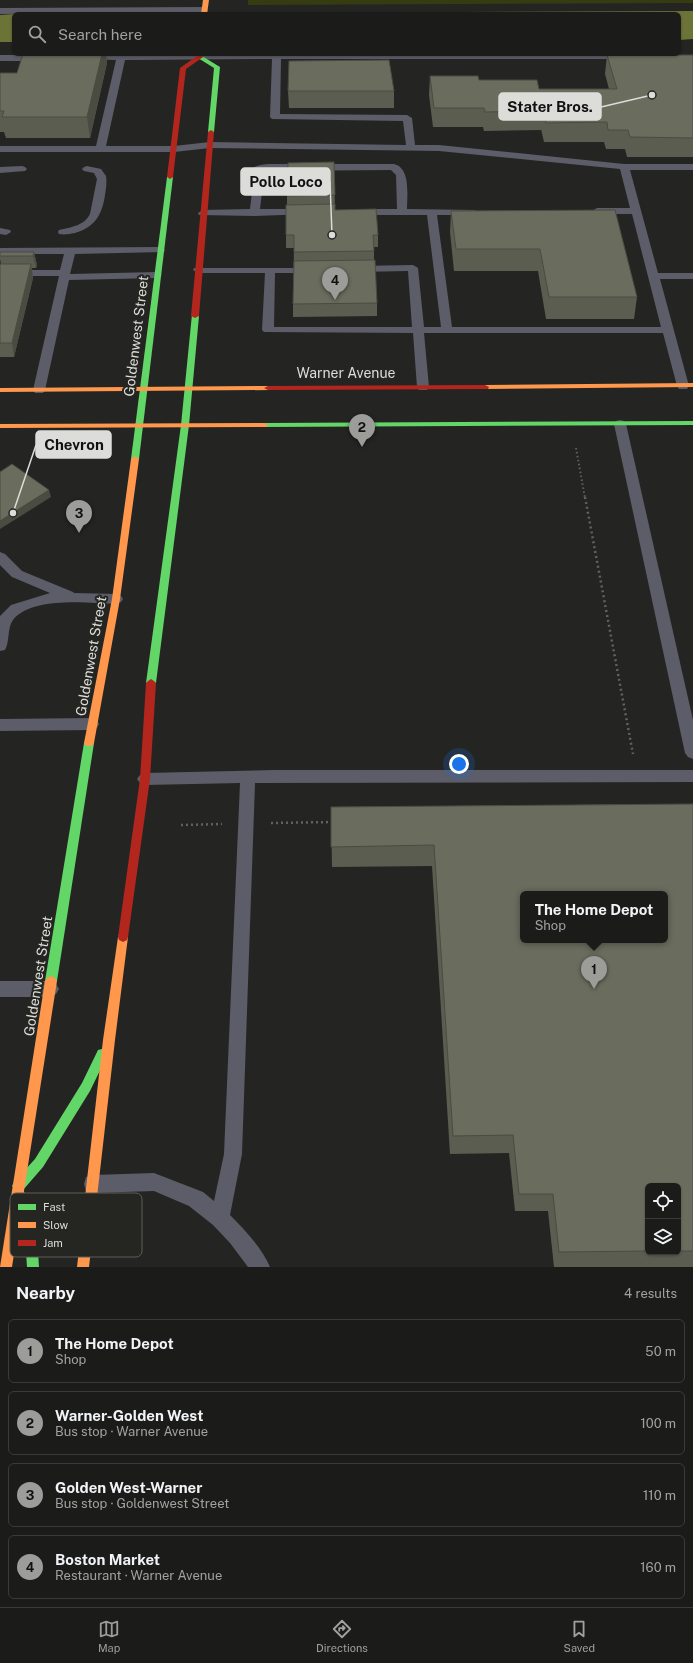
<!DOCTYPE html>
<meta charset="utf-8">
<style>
body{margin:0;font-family:"Public Sans",sans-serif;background:#282927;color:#f1f3f6}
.controls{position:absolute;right:12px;bottom:12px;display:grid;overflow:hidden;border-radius:6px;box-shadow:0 1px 3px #0004}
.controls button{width:36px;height:36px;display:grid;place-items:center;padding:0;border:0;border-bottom:1px solid #393a39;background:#1b1c1a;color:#f1f3f6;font:20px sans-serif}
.you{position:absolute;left:459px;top:764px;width:14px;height:14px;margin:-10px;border:3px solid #fff;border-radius:50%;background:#1a73e8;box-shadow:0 0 0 6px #1a73e833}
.badge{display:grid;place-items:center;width:26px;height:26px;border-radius:50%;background:#9c9d99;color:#111;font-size:13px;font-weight:700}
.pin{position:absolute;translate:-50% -33px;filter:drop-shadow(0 1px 2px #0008)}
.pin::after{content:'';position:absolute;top:21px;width:14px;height:12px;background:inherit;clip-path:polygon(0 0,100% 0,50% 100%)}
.popup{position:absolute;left:520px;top:891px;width:148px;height:52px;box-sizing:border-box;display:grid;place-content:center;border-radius:6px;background:#1b1c1a;filter:drop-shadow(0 1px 3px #0005);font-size:13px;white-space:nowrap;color:#a0a1a2}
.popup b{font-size:15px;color:#f1f3f6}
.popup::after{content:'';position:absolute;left:50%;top:100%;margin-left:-8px;border:8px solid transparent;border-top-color:#1b1c1a}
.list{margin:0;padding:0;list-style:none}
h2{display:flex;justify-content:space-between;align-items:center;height:52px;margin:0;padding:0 16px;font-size:17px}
h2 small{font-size:13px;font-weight:400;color:#a0a1a2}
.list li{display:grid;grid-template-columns:26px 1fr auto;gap:12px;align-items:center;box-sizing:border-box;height:64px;margin:0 8px 8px;padding:0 8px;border:1px solid #393a39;border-radius:6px}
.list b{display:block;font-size:15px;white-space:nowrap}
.list p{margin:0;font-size:13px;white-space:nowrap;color:#a0a1a2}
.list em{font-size:13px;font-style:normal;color:#a0a1a2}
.icon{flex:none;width:22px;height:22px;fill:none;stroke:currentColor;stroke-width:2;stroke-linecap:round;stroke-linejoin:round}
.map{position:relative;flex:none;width:693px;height:1267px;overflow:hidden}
.search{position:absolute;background:#1b1c1a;box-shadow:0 1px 3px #0004;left:12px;right:12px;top:12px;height:44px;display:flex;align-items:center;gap:10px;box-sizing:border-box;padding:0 14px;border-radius:6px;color:#a0a1a2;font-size:15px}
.sheet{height:340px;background:#1b1c1a}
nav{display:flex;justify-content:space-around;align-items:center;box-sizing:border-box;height:56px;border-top:1px solid #393a39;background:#1b1c1a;font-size:11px;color:#a0a1a2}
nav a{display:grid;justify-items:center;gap:2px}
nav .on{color:#9c9d99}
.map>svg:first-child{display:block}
.green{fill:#373b12}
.water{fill:#6b7336}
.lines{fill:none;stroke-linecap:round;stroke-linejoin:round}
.path-far1{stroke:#606067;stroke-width:2;stroke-dasharray:1.5 2.5;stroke-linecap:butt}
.path{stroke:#606067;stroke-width:2.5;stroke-dasharray:2 3;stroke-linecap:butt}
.lane{fill:#5c5d68;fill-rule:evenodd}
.fast{fill:#63d668;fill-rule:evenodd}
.slow{fill:#ff974d;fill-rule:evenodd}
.jam{fill:#b3261e;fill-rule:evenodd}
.wall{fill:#5b5d51;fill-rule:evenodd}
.shaded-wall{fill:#4a4c42}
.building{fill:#6a6c5e;stroke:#4a4c42;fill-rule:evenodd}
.labels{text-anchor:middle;stroke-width:4;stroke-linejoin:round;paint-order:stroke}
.street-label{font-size:14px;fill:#dcddd9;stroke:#252621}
.key{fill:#252621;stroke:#5c5d58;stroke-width:1}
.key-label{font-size:11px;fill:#dcddd9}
.leader{fill:none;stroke:#dcddd9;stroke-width:1.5}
.callout-dot{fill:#dcddd9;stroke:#252621;stroke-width:1.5}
.callout{fill:#dcddd9;stroke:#dcddd9;stroke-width:1.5}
.callout-label{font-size:15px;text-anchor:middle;font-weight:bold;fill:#111}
</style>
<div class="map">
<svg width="693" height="1267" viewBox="0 0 693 1267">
<rect width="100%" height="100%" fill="#242522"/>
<path class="green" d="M248,0H693V3L248,5Z"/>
<g class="water">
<path d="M693,11V39L679,40V14H258L269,13Z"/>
<path d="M14,14V42H0V15Z"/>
</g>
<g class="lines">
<path class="path-far1" d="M576,448L585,498"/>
<g class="path">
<path d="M585,497L633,754"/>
<path d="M271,823L334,822"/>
<path d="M181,825L222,824"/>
</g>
<g class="lane">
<path d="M204,7L208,10L207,12L0,14V8Z"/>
<path d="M88,54H629L630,56L629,58L626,59H281L280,114L407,115L412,118L415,145H439L624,164H693V170H630L658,273H693V279H660L689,386L687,389H679L677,386L663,333H424L429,387L427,390H419L417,387L413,333L264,332L262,330L265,273H198L193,270L194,268H316L317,270L312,273H275L274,327H412L408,271L357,272L352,269L357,266L413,265L418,268L424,327H441L427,215H357L352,212L357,209H397L396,175L391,170L261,171L256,174L254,180L262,192L260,209H305L309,210L310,212L309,214L255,216L199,215L198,213L203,210L250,209L252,192L244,180C247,168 256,165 268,164H394C411,168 407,196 407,209L475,210L476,212L475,214L471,215H437L452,327H661L632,214H597L592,211L597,208H630L620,169L439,151L210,148L174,152H0V146H96L116,60L85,59L84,57L85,55ZM272,59L270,117L272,119L403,121L406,145L210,142L174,146H106L125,60Z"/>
<path d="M0,55H42L46,58L42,61H0Z"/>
<path d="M22,166L25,167L27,169L25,171L0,173V167Z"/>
<path d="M87,166L101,169L106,176C107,182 106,189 105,195C102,215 95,227 75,233C69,234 65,235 59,234L58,232L59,230C71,227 84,226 90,214L97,179L94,173L84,171L82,169L84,167Z"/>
<path d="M0,228L10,230L11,232L6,235L0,234Z"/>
<path d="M160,247L165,250L164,252L75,254L70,274L157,272L162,275L157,278L69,280L45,390L43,393H35L33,390L59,276H0V270H60L64,254H0V248Z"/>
<path d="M620,420L624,421L626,424L693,720V759L688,757L685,753L614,424L616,421Z"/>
<path d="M0,552L5,554L22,571L73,592L74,593L116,594L121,596L123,599L121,602L116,604C88,603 32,596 13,620C7,628 10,641 5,650L0,651V616L11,605L50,593L12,577L0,565Z"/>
<path d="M92,718L97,720L99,724L97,728L92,730L0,731V719Z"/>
<path d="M275,770H693V782L255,783L242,1154L230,1215C245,1230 262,1248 270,1267H248L230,1243L213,1225L189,1206L154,1191L93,1193L86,1191L84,1184L86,1177L93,1175L154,1173L203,1192L214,1201L224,1154L240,783L145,785L140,783L137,779L140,775L145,773Z"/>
<path d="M0,981H50L56,984L59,989L56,994L50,997H0Z"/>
</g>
<g class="fast">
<path d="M198,56H202L220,67L214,132L211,134L208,132L214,68L198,58Z"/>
<path d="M170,175L173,177L139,459L135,462L131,459L167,177Z"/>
<path d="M192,314H198L199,316L189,425L156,683L154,685H148L146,683L181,425Z"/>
<path d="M693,421V425L264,427L260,425L264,423Z"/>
<path d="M89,739L92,740L94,743L57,981L55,984L51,986L47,984L45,981L84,743L86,740Z"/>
<path d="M102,1049L106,1050L108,1054L90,1091L43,1167L23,1190L26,1195L37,1237L39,1267H27L25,1237L14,1195L16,1191L12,1186L14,1182L35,1159L82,1083L98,1050Z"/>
</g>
<g class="slow">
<path d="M203,0H209L207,14H201Z"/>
<path d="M693,383V387L485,389L481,387L485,385Z"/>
<path d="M268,386H271V390L0,392V388Z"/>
<path d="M264,423L268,425L267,427L0,428V424Z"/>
<path d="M135,456L139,459L120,599L94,743L92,746H86L84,743L112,599L131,459Z"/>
<path d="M123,932L127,934L128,937L115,1040L89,1267H77L103,1040L118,937L119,934Z"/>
<path d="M51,976L55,978L57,981L12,1267H0L45,981L47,978Z"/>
</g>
<g class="jam">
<path d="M197,54H203V57L186,69L173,177L170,179L167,177L180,68L197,56Z"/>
<path d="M211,130L214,132L199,316L195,318L191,316L208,132Z"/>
<path d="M485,385L489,387L488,389L268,390L264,388L268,386Z"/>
<path d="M151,679L154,681L156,683L150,779L128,937L127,940L123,942L119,940L118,937L140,779L146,683L148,681Z"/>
</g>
</g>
<g class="wall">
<path d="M23,54H106L107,63L90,138H6L4,132H0V73H17Z"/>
<path d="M607,55H693V157H627L625,149H606L604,142H544L541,129V130L484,131L483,127H433L429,95L430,76L479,80L539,89H609L605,74Z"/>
<path d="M288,91H394V108H289Z"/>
<path d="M334,162L335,210L378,235V247H374V260L377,303V316L293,317V304L294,248H286V235L287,205V196Z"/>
<path d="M615,210L637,297L634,319H546L538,271H454L450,232L451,211Z"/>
<path d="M34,252L37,265L36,268H32L33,278L14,357H0V264H1L0,259V254Z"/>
<path d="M693,804V1267H554L548,1211H515L509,1153L450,1154L432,866L332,867L331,807ZM648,1186H678V1252H648Z"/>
</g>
<g class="shaded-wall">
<path d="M102,54H106L107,63L90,138L87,117Z"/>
<path d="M34,252L37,265L36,268L33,256Z"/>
<path d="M31,264L33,278L14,357L12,343Z"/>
<path d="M49,490L51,497L0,529V521Z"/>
</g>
<g class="building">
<path d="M23,54H102L87,117H2L4,111H0V73H17Z"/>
<path d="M607,55H693V138L630,137L628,130H608L607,122L546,123L541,100L543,111L485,112L484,108H434L430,76H478L479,80H537L539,89H617Z"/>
<path d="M389,60L394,91H288L289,61Z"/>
<path d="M334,162L335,195L287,196L288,163Z"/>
<path d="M335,204V210L376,209L378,235H373L374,251L294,252V235H286V205Z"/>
<path d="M615,210L637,297H549L540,249H456L451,211Z"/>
<path d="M0,252H34L33,256H0Z"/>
<path d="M375,260L377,303L293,304L294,261Z"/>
<path d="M0,264H31L12,343H0Z"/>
<path d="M12,464L49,490L0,521V472Z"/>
<path d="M693,804V1251H678V1186H648V1251L559,1252L553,1194H519L513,1135L453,1136L434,845L331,847V807ZM523,894H665V940H523Z"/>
</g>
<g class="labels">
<g class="street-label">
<text transform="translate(136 336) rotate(-83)" y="5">Goldenwest Street</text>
<text x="346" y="378">Warner Avenue</text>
<text transform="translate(91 656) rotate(-80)" y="5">Goldenwest Street</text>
<text transform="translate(38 976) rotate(-81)" y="5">Goldenwest Street</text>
</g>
</g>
<rect x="10" y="1193" width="132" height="64" rx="6" class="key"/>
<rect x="18" y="1204" width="18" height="6" fill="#63d668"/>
<rect x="18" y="1222" width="18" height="6" fill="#ff974d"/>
<rect x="18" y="1240" width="18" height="6" fill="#b3261e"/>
<g class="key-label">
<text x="43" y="1211">Fast</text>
<text x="43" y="1229">Slow</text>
<text x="43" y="1247">Jam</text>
</g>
<path class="leader" d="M652 95L601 107M332 235L330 181M13 513L36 445"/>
<g class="callout-dot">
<circle cx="652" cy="95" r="4"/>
<circle cx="332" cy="235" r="4"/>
<circle cx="13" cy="513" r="4"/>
</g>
<g class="callout">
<rect x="499" y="93" width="102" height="27" rx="4"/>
<rect x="241" y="168" width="89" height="27" rx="4"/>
<rect x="36" y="431" width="75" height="27" rx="4"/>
</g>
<g class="callout-label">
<text x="550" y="112">Stater Bros.</text>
<text x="286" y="187">Pollo Loco</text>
<text x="74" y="450">Chevron</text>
</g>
</svg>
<div class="controls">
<button><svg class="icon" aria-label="locate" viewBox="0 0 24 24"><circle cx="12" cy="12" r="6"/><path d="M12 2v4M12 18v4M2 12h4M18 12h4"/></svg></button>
<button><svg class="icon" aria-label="layers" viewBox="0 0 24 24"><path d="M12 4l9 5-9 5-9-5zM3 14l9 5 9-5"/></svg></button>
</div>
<div class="you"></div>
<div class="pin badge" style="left:594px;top:989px">1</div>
<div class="popup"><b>The Home Depot</b>Shop</div>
<div class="pin badge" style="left:362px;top:447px">2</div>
<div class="pin badge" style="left:79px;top:533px">3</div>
<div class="pin badge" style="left:335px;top:300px">4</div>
<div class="search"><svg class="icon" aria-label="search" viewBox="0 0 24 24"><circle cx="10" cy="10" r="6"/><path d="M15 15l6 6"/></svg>Search here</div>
</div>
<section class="sheet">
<h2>Nearby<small>4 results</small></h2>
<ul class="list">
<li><span class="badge">1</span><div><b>The Home Depot</b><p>Shop</p></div><em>50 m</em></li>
<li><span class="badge">2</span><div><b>Warner-Golden West</b><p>Bus stop · Warner Avenue</p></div><em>100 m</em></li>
<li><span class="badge">3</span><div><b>Golden West-Warner</b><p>Bus stop · Goldenwest Street</p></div><em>110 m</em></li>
<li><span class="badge">4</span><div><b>Boston Market</b><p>Restaurant · Warner Avenue</p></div><em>160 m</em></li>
</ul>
</section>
<nav>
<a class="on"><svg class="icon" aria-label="map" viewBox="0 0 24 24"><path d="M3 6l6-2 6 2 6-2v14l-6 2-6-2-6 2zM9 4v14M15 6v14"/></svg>Map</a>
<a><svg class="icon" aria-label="directions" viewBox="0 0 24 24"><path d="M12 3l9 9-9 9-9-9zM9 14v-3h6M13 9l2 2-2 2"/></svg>Directions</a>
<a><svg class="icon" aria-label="saved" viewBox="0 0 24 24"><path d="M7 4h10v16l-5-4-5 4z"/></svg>Saved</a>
</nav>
